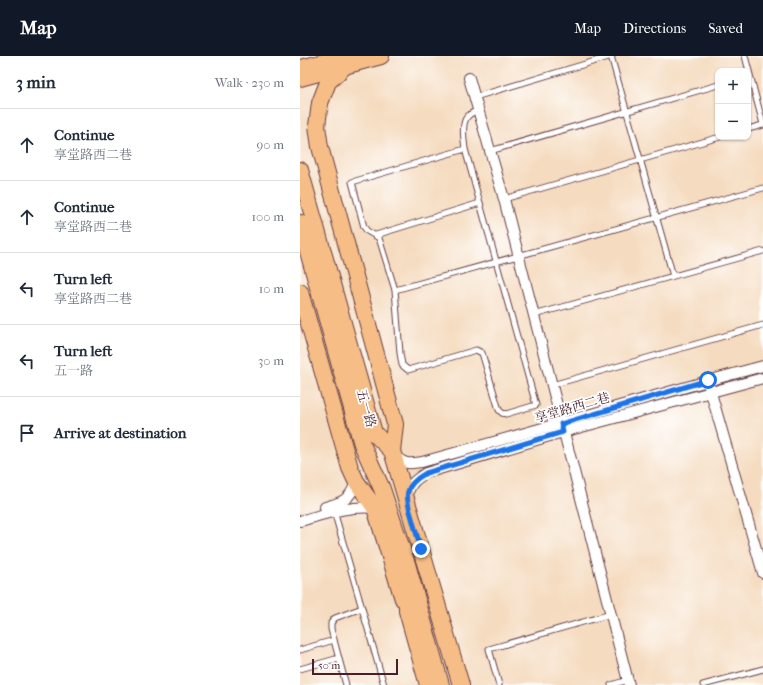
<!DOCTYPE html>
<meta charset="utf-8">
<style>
body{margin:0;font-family:"IM FELL French Canon","Noto Serif SC",serif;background:#f6f6f7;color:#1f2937}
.controls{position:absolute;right:12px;top:12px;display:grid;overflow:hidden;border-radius:8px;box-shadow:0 1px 3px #0004}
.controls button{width:36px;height:36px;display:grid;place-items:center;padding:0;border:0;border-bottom:1px solid #e0e1e3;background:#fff;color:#1f2937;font:20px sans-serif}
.scale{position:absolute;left:12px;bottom:10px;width:86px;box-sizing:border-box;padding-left:4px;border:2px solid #4a1f2b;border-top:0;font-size:11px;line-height:14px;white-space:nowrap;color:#4a1f2b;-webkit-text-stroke:3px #fff;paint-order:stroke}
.stop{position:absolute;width:12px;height:12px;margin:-9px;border:3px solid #1a73e8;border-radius:50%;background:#fff}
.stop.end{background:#1a73e8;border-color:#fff;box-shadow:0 1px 4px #0008}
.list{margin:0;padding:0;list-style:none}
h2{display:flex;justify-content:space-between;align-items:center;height:52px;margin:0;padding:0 16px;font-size:17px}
h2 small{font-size:13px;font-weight:400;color:#747a83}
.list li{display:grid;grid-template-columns:26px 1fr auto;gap:12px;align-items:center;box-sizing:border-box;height:72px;padding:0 16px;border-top:1px solid #e0e1e3}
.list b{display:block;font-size:15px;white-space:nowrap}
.list p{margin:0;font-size:13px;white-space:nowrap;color:#747a83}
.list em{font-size:13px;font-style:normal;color:#747a83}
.icon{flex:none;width:22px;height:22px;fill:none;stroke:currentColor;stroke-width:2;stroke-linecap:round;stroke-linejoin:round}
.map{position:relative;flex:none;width:463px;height:629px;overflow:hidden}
header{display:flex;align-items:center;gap:24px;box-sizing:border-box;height:56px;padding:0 20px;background:#111827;color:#fff}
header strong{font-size:19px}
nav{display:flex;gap:22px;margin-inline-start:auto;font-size:14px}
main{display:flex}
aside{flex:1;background:#fff}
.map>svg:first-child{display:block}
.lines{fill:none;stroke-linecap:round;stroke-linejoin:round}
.service-casing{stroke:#643b41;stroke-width:7}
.minor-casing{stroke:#643b41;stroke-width:12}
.primary-casing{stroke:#643b41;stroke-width:18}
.trunk-casing{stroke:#643b41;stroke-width:19}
.service{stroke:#fff;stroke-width:5}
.minor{stroke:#fff;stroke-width:10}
.primary{stroke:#f6be86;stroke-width:16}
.trunk{stroke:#f6be86;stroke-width:17}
.route{stroke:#1a73e8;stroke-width:5}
.labels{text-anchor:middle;stroke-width:3.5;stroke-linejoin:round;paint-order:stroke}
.street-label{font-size:13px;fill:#4a1f2b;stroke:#fff}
</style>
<header>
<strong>Map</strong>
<nav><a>Map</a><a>Directions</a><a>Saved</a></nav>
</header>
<main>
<aside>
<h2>3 min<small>Walk · 230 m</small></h2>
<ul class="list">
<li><svg class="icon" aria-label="ahead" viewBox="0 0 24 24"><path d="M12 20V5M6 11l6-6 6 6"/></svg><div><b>Continue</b><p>享堂路西二巷</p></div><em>90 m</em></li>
<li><svg class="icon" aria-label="ahead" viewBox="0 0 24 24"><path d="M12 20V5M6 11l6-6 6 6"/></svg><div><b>Continue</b><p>享堂路西二巷</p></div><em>100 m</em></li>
<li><svg class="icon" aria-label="left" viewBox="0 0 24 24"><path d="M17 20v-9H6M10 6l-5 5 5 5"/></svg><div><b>Turn left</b><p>享堂路西二巷</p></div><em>10 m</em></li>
<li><svg class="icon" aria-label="left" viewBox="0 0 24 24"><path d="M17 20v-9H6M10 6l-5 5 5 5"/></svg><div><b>Turn left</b><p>五一路</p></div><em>30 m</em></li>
<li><svg class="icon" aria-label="arrive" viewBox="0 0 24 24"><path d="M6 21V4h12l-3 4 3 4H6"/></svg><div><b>Arrive at destination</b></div></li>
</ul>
</aside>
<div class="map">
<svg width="463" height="629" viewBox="0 0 463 629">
<rect width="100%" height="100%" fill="#fff"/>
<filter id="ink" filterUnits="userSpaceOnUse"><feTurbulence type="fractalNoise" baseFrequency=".025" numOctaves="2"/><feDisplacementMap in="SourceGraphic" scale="8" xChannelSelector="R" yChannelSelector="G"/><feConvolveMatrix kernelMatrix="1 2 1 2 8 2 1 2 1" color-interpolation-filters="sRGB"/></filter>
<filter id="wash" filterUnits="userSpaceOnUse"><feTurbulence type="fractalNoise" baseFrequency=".012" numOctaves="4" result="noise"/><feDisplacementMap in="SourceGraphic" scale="16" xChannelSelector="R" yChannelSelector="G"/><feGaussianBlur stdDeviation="0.9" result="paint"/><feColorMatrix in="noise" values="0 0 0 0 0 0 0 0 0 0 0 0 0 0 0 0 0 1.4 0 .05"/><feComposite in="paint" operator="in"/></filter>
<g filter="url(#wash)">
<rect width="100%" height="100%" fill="#f5dbbf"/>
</g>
<g filter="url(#ink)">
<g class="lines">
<defs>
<g id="service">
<path d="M311,0L373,220"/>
<path d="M445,0L463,68"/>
<path d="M175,41L312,0"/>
<path d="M448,73L463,69"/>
<path d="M165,93L52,126L64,171L67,175L79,182L95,234L100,297L102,309L108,314L176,294L182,297L199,354L202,357L206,358L236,349L165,93C164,84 161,68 167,61C170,57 175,56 178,54"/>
<path d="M190,95L418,29"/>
<path d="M204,143L420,81"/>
<path d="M76,179L180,147"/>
<path d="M95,234L463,132"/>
<path d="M234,259L463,195"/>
<path d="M252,329L463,269"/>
<path d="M34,455L84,629"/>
<path d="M0,594L34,584"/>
<path d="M0,613L39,602"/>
<path d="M46,629L31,573V567L35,562L62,552"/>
<path d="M199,629L189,593L311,558"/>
<path d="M311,629L328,624"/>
<path d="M403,629L463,613"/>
</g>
<g id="minor">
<path d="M169,22L204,143L329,629"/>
<path d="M409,330L463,517"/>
<path d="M94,398C104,409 109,408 122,406C236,375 349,340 463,310"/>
<path d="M106,443C110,428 113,425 126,417L263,376L463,322"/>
<path d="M25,451C41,447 51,444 56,425"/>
<path d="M0,465C25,458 49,449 75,452"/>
</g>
<g id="primary">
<path d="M46,9L28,26L20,47L17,70L20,91L95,368L92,395"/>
<path d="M0,22L81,0"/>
<path d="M0,114L74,377L92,395L161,629"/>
<path d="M0,167L62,388L82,433L107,508L141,629"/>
<path d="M0,236L50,412L56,425L75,452L93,467"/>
<path d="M75,452L103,543"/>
<path d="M107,528V555L128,629"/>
</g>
<path id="trunk" d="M0,13L47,0"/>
</defs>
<use href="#service" class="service-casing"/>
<use href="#minor" class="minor-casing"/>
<use href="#primary" class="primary-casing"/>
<use href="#trunk" class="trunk-casing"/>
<use href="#service" class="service"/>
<use href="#minor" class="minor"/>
<use href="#primary" class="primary"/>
<use href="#trunk" class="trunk"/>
</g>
</g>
<g class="lines" filter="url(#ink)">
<path class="route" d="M121,493C118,483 115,473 112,462C105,440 103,430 126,417L263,376L261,368L408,324"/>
</g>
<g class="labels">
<g class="street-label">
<text transform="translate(272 351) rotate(-16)" y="5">享堂路西二巷</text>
<text transform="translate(67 352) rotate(74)" y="5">五一路</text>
</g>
</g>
</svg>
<div class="controls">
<button>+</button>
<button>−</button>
</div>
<div class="scale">50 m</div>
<div class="stop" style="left:408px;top:324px"></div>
<div class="stop end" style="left:121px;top:493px"></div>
</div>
</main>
